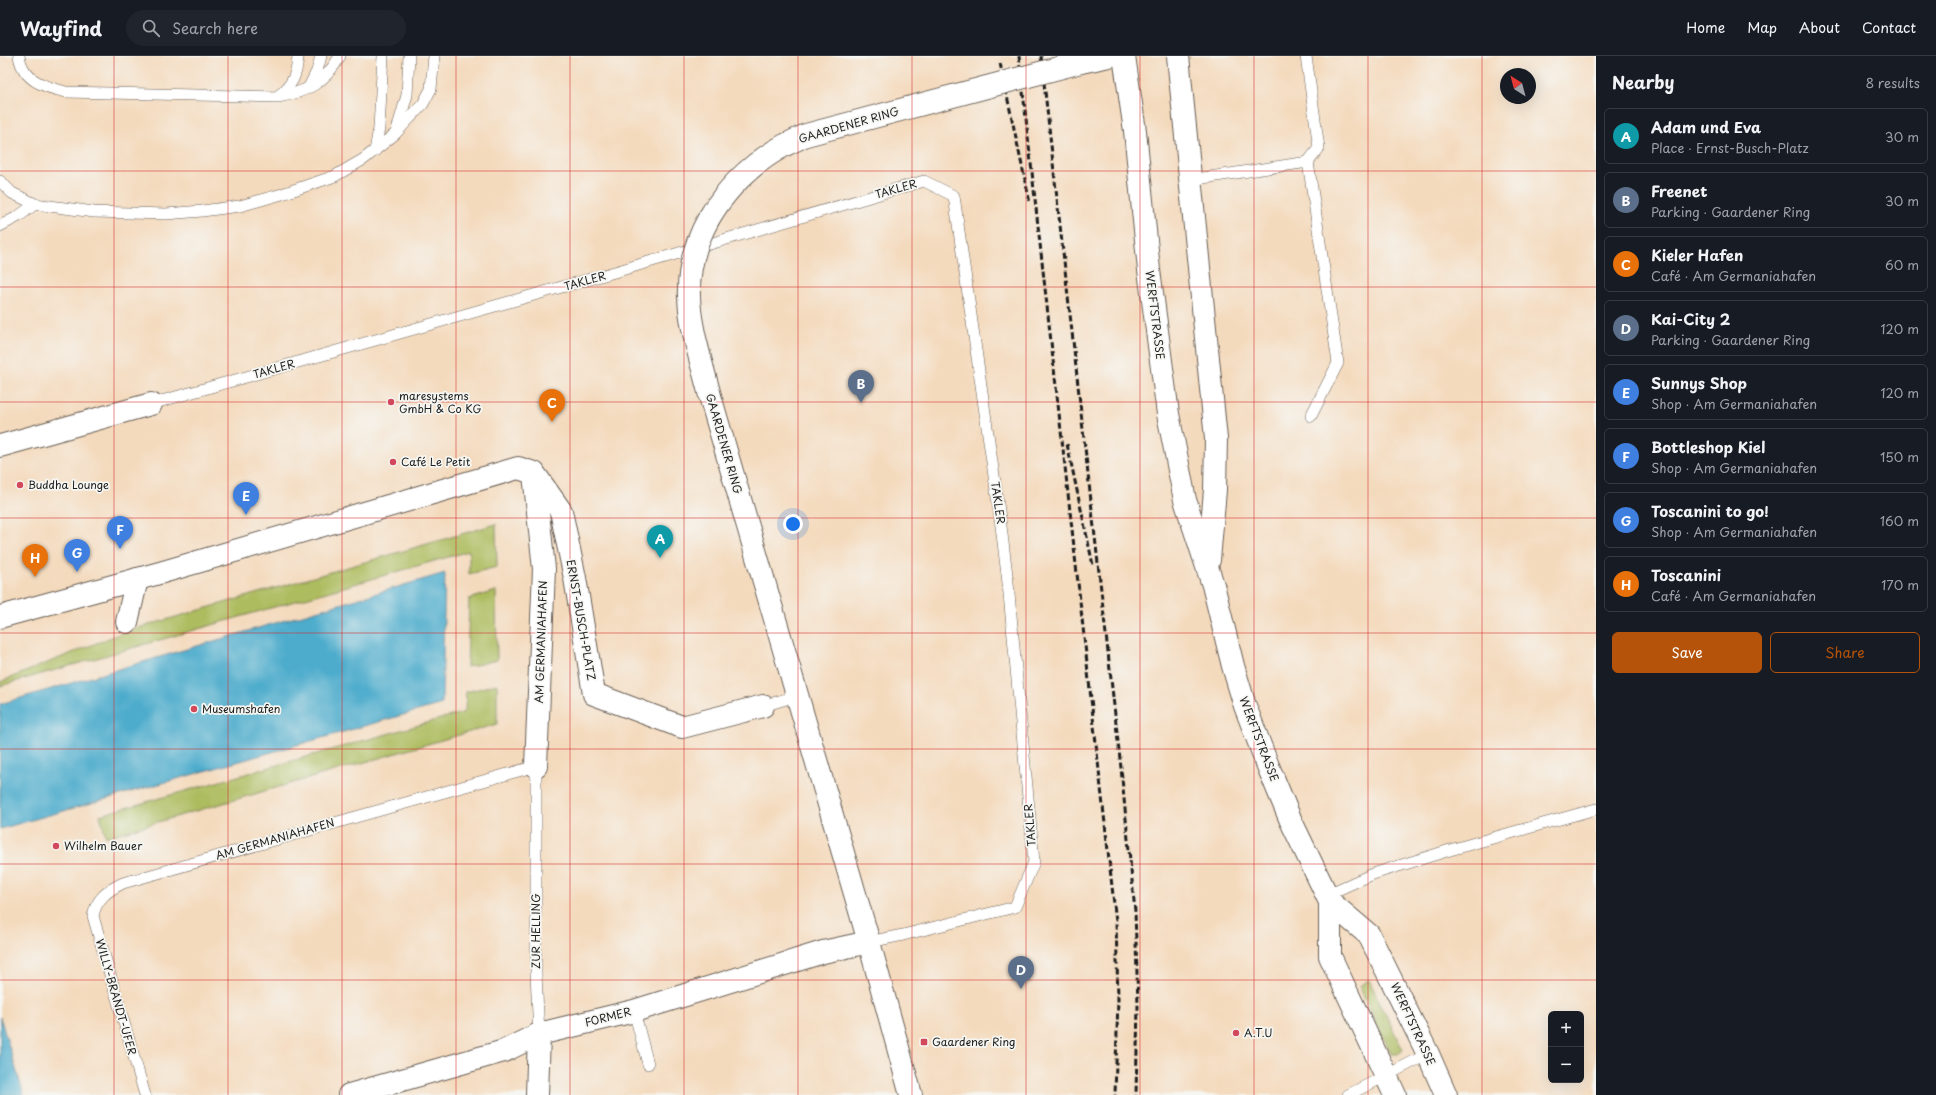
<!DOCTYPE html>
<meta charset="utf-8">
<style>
body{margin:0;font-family:"Playpen Sans",sans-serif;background:#20242c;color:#f1f3f6}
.controls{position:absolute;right:12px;bottom:12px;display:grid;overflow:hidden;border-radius:6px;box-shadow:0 4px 16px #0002}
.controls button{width:36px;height:36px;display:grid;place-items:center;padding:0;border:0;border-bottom:1px solid #363941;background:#171b24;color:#f1f3f6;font:20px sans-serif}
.compass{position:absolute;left:1500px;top:12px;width:36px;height:36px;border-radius:50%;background:#171b24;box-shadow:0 4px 16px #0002;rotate:324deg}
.you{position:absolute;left:793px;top:468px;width:14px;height:14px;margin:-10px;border:3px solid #fff;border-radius:50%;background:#1a73e8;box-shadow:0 0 0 6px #1a73e833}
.badge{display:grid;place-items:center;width:26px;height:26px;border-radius:50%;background:#b45309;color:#fff;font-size:13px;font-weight:700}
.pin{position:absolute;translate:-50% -33px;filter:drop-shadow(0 1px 2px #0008)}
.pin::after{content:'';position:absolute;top:21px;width:14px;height:12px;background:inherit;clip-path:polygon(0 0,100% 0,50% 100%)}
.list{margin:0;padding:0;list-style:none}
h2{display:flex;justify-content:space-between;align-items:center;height:52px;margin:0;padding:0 16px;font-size:17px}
h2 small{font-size:13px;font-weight:400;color:#9ea1a6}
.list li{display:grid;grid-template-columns:26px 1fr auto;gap:12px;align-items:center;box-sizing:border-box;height:56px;margin:0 8px 8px;padding:0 8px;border:1px solid #363941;border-radius:6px}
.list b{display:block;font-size:15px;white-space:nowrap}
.list p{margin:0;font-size:13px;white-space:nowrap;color:#9ea1a6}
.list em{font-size:13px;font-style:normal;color:#9ea1a6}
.actions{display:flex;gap:8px;padding:12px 16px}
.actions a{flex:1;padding:9px 0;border:1px solid #b45309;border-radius:6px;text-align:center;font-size:14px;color:#b45309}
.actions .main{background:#b45309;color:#fff}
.icon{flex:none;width:22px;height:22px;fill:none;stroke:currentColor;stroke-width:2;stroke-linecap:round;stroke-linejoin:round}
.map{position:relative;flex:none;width:1596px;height:1039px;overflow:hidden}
header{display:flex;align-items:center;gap:24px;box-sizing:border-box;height:56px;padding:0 20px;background:#171b24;border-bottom:1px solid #363941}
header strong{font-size:19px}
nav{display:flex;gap:22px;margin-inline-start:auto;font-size:14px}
.search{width:280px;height:36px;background:#20242c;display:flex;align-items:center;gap:10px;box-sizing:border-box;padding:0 14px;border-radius:22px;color:#9ea1a6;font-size:15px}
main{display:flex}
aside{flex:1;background:#171b24}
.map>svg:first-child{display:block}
.green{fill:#adbc5e;stroke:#646c3d}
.water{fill:#4eaccc;stroke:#356474}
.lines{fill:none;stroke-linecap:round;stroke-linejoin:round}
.lane-casing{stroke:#685e54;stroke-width:12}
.street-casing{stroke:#685e54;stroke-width:24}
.secondary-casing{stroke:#685e54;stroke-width:24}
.lane{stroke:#fff;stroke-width:11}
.street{stroke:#fff;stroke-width:22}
.secondary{stroke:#fff;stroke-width:22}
.rail{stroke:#1c1c1c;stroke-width:3;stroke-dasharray:6 3;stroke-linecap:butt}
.street-bridge-casing{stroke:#685e54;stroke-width:24;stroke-linecap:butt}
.street-bridge{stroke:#fff;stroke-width:22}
.grid{fill:none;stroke:#d62828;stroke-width:1;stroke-opacity:0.55}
.poi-dot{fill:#d1495b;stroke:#f6f6f2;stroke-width:1.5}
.labels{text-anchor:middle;stroke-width:3.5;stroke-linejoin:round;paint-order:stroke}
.street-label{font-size:11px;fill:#1c1c1c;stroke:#f6f6f2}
.poi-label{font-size:11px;fill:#1c1c1c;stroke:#f6f6f2;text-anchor:start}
</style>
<header>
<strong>Wayfind</strong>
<div class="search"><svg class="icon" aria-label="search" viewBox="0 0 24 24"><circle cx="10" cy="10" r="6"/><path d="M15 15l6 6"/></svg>Search here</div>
<nav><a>Home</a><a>Map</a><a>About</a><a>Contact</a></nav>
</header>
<main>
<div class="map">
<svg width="1596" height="1039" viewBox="0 0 1596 1039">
<rect width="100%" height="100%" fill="#f6f6f2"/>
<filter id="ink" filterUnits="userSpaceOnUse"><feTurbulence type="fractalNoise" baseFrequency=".025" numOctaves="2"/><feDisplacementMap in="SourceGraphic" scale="8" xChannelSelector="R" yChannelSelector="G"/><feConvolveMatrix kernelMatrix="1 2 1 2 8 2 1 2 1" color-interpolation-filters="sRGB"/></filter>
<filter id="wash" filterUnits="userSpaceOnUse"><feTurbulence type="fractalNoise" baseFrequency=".012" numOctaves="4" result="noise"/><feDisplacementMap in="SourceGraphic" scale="16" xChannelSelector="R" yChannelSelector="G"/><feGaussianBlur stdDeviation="0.9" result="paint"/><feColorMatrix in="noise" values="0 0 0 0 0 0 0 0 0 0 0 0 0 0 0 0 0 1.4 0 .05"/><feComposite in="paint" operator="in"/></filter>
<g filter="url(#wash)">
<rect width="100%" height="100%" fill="#f4dabd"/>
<g class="green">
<path d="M496,468L497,511L469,518V495L0,630V626L124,576Z"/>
<path d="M496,535L497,604L467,611L469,543Z"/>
<path d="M497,628V668L106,781L100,759L465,656L466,636Z"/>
<path d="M1369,924L1403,994L1398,998H1391L1359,930Z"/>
</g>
<g class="water">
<path d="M445,517L442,648L0,773V648Z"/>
<path d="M0,961L24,1039H0Z"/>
</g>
</g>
<g filter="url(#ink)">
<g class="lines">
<defs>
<g id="lane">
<path d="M19,0C23,25 45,31 66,36L278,41C307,36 325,27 340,0"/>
<path d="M309,31L317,15L321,0"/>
<path d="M278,40C293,29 297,18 298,0"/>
<path d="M397,74L407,39L409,0"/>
<path d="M375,95L379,72L383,0"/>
<path d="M1308,106L1338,307L1311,360"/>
<path d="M1190,124L1308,106L1319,92L1306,0"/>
<path d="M0,125L12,137L35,148L94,156L166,158L202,155L240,150L282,138L335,120L364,103L395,78L423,48L431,33L434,0"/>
<path d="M0,170L19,160L35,148"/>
<path d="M151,348L618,215L924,125L954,140L1000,462L1008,527L1034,806L1015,851L903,879L869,886"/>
<path d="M763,650L796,640"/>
<path d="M1326,839L1373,818L1450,794L1596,753"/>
<path d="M634,955L648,1008"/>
<path d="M145,1039L93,860C96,843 108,834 123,827L536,710V918L539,978"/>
<path d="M1348,1039L1428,998"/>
</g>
<g id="street">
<path d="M1081,6L1109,0"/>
<path d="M709,162C728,130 752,107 785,89"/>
<path d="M710,340L869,886L911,1039"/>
<path d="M0,390L151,348"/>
<path d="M534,417L561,455L575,522L594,638L682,671L763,650"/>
<path d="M534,418L544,513L536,710"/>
<path d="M0,561L163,516L518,412L534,417"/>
<path d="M127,566L137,523"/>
<path d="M349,1039L504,995L539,978L634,955L823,896L869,886"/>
<path d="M537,1039L539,978"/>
</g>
<g id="secondary">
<path d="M1124,0L1135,75L1149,214L1168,358L1185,444L1213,529L1233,610L1245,650L1268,710L1291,765L1330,846L1369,879L1428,998L1446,1039"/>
<path d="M1178,0L1216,383L1215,434L1209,504"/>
<path d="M1330,846V900L1395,1039"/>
</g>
</defs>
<use href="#lane" class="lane-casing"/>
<use href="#street" class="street-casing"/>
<use href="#secondary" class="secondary-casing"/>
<use href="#lane" class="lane"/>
<use href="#street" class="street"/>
<use href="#secondary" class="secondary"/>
<g class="rail">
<path d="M1019,0L1116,866L1118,943L1115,1039"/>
<path d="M1041,0L1121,712L1135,855L1138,949L1136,1039"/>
<path d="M1000,7L1030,147"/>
<path d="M1067,388L1093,509"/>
</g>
<defs>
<g id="street-bridge">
<path d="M785,89L806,79L1081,6"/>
<path d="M709,162C673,227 693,273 710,340"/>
</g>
</defs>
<use href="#street-bridge" class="street-bridge-casing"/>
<use href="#street-bridge" class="street-bridge"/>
</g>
</g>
<path class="grid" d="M114,0V1039M228,0V1039M342,0V1039M456,0V1039M570,0V1039M684,0V1039M798,0V1039M912,0V1039M1026,0V1039M1140,0V1039M1254,0V1039M1368,0V1039M1482,0V1039M0,115H1596M0,231H1596M0,346H1596M0,462H1596M0,577H1596M0,693H1596M0,808H1596M0,924H1596"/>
<g class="poi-dot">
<circle cx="391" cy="346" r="4"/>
<circle cx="393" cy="406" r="4"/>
<circle cx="20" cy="429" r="4"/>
<circle cx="194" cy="653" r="4"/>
<circle cx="56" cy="790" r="4"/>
<circle cx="1236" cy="977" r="4"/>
<rect x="920" y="982" width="8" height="8" rx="2"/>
</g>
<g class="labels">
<g class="street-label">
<text transform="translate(849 69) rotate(-16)" y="4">GAARDENER RING</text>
<text transform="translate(896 133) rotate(-16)" y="4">TAKLER</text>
<text transform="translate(585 225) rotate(-16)" y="4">TAKLER</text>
<text transform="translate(1155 259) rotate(83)" y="4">WERFTSTRASSE</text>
<text transform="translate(274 313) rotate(-16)" y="4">TAKLER</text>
<text transform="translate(724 388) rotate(74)" y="4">GAARDENER RING</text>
<text transform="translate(998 447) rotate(82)" y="4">TAKLER</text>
<text transform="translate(581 564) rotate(80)" y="4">ERNST-BUSCH-PLATZ</text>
<text transform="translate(541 586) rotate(-88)" y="4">AM GERMANIAHAFEN</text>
<text transform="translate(1259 683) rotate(69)" y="4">WERFTSTRASSE</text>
<text transform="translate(1030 769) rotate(-95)" y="4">TAKLER</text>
<text transform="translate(275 783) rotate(-16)" y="4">AM GERMANIAHAFEN</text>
<text transform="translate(536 875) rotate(-90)" y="4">ZUR HELLING</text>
<text transform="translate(116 941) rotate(74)" y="4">WILLY-BRANDT-UFER</text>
<text transform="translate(608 961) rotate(-14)" y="4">FORMER</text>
<text transform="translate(1413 968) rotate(65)" y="4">WERFTSTRASSE</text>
</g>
<g class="poi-label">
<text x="399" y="344">maresystems<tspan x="399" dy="13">GmbH &amp; Co KG</tspan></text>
<text x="401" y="410">Café Le Petit</text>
<text x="28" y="433">Buddha Lounge</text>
<text x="202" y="657">Museumshafen</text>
<text x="64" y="794">Wilhelm Bauer</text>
<text x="1244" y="981">A.T.U</text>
<text x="932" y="990">Gaardener Ring</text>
</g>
</g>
</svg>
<div class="controls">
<button>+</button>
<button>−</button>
</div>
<svg class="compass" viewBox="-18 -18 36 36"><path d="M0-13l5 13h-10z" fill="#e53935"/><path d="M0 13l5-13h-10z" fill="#9ea1a6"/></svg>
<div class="you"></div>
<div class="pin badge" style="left:660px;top:502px;background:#0f9aa8">A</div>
<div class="pin badge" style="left:861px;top:347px;background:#5c6f8a">B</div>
<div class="pin badge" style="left:552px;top:366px;background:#e8710a">C</div>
<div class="pin badge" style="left:1021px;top:933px;background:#5c6f8a">D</div>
<div class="pin badge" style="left:246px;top:459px;background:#3f7fe0">E</div>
<div class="pin badge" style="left:120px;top:493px;background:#3f7fe0">F</div>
<div class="pin badge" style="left:77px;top:516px;background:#3f7fe0">G</div>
<div class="pin badge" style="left:35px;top:521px;background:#e8710a">H</div>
</div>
<aside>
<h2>Nearby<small>8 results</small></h2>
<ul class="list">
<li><span class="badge" style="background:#0f9aa8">A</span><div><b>Adam und Eva</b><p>Place · Ernst-Busch-Platz</p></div><em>30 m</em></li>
<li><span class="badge" style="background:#5c6f8a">B</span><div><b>Freenet</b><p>Parking · Gaardener Ring</p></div><em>30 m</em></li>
<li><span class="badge" style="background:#e8710a">C</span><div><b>Kieler Hafen</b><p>Café · Am Germaniahafen</p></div><em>60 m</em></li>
<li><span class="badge" style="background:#5c6f8a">D</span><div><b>Kai-City 2</b><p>Parking · Gaardener Ring</p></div><em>120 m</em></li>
<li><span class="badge" style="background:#3f7fe0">E</span><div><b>Sunnys Shop</b><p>Shop · Am Germaniahafen</p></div><em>120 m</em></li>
<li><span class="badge" style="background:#3f7fe0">F</span><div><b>Bottleshop Kiel</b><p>Shop · Am Germaniahafen</p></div><em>150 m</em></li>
<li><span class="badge" style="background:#3f7fe0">G</span><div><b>Toscanini to go!</b><p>Shop · Am Germaniahafen</p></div><em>160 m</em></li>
<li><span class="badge" style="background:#e8710a">H</span><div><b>Toscanini</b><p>Café · Am Germaniahafen</p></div><em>170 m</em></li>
</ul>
<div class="actions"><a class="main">Save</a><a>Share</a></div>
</aside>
</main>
